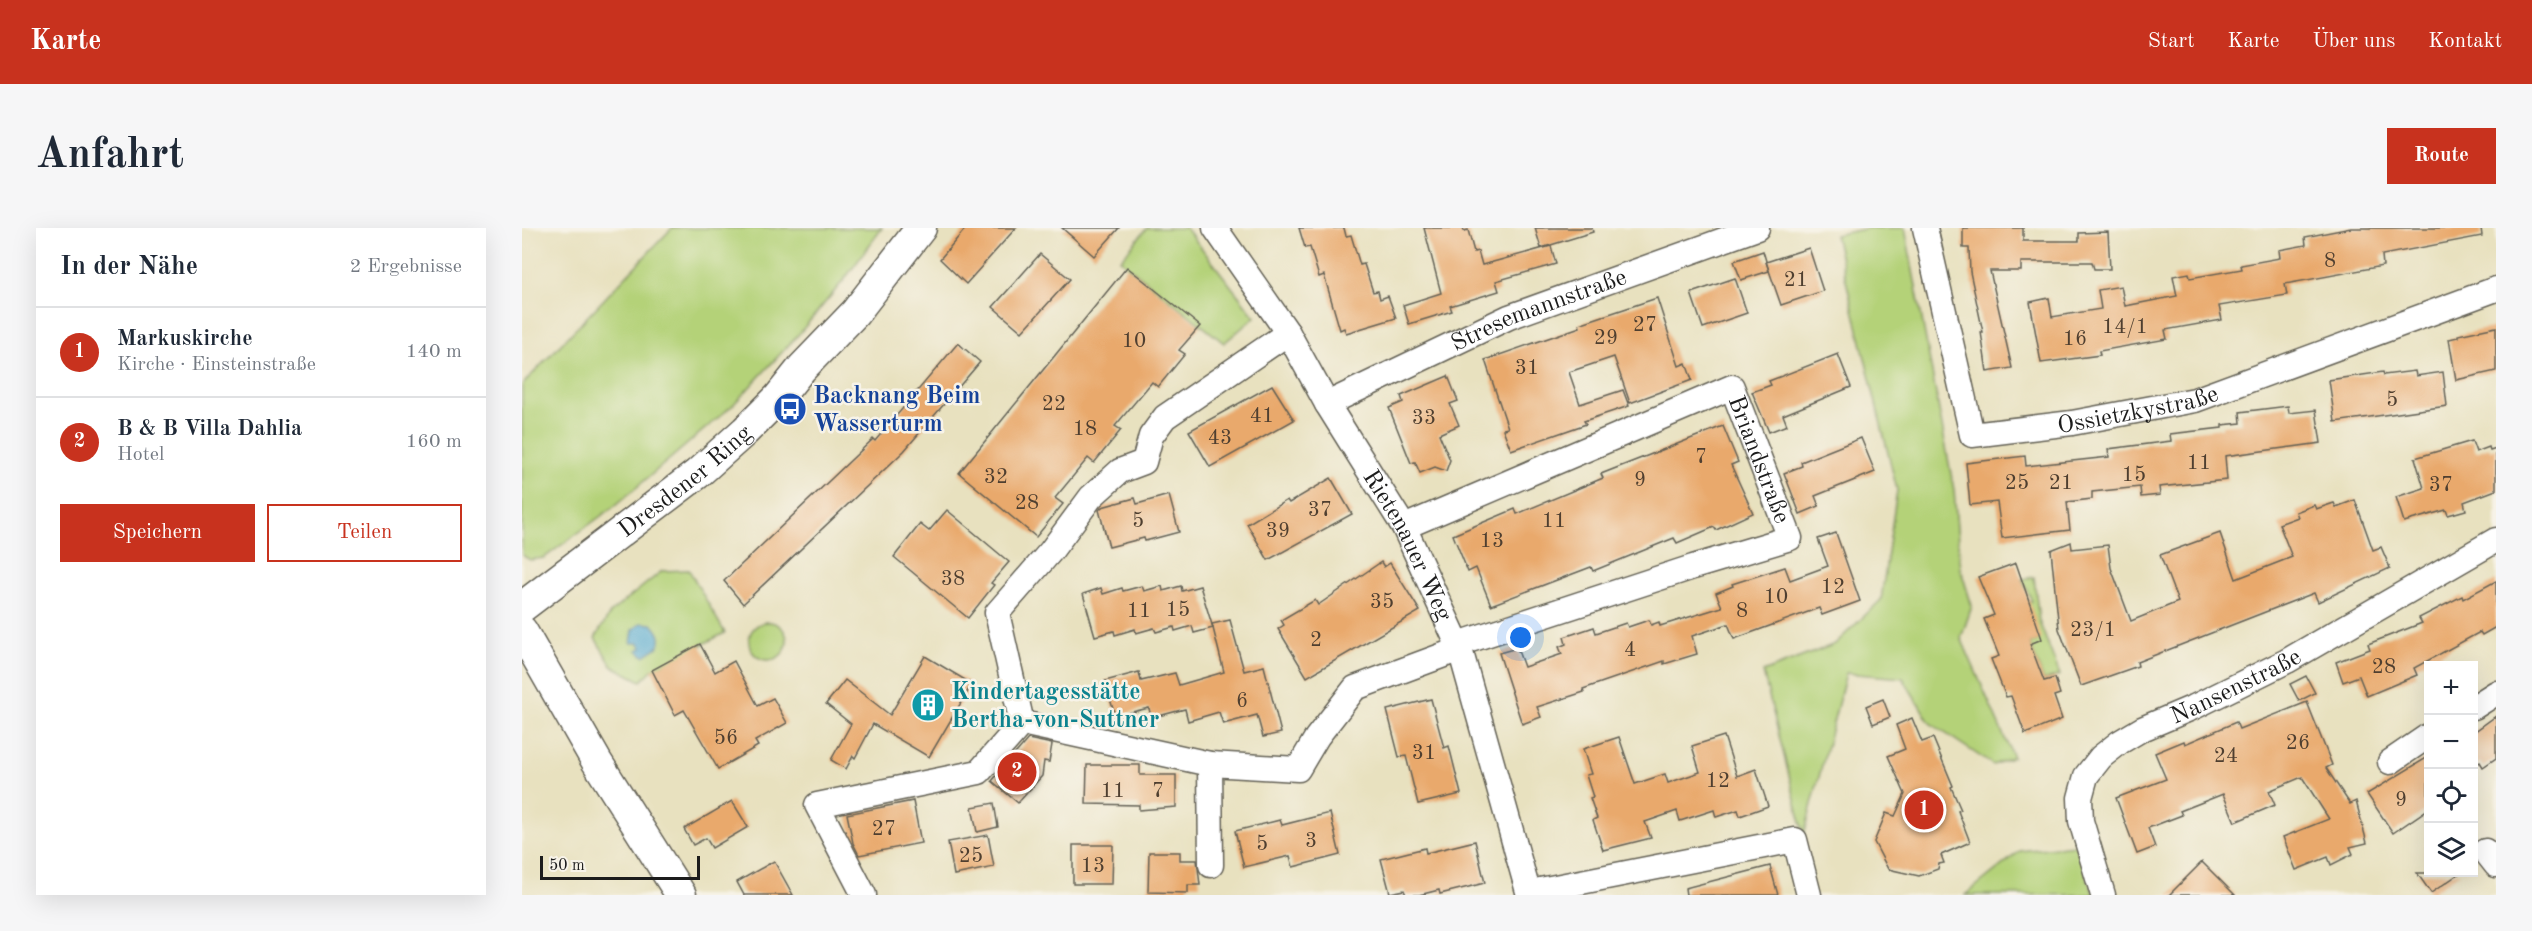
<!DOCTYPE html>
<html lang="de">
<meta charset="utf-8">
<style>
body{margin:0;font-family:"Old Standard TT",serif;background:#f6f6f7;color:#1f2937}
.controls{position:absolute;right:18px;bottom:18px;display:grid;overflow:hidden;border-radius:0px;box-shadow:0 6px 24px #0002}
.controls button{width:54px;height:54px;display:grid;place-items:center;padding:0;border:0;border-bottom:2px solid #e0e1e3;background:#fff;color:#1f2937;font:30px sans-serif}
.scale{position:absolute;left:18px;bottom:15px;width:160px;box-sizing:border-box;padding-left:6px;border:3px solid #1c1c1c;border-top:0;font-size:16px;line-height:21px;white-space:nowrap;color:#1c1c1c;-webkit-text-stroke:4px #f7f3e8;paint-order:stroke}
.you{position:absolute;left:999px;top:410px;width:21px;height:21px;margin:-15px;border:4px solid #fff;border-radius:50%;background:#1a73e8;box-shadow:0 0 0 9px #1a73e833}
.badge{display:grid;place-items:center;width:39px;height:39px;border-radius:50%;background:#c8321e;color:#fff;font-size:20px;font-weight:700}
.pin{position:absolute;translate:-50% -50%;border:3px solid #fff;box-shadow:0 2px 6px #0006}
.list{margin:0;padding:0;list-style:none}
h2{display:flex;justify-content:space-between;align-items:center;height:78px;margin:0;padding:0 24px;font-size:26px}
h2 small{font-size:20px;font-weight:400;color:#747a83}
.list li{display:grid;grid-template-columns:39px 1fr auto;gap:18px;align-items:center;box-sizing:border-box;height:90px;padding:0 24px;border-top:2px solid #e0e1e3}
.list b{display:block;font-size:22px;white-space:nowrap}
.list p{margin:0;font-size:20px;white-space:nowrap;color:#747a83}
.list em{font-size:20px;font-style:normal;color:#747a83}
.actions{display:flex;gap:12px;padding:18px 24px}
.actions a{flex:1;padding:14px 0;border:2px solid #c8321e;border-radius:0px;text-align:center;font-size:21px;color:#c8321e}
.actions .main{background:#c8321e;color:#fff}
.icon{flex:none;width:33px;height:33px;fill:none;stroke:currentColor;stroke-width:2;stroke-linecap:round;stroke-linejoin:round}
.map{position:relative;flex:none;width:1974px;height:667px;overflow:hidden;border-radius:0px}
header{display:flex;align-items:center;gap:36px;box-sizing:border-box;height:84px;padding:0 30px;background:#c8321e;color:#fff}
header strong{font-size:28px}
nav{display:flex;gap:33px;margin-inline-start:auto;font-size:21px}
.intro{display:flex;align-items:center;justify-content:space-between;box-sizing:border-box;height:144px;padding:0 36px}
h1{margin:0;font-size:42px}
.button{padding:15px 27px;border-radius:0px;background:#c8321e;color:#fff;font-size:21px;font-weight:700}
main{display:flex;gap:36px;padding:0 36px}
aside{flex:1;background:#fff;border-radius:0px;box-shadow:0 6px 24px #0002}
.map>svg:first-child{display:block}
.green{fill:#b4d278;stroke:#68774a;stroke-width:1.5}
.water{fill:#53a9cf;stroke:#386276;stroke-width:1.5}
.building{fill:#e9a96c}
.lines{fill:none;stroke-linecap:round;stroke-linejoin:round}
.minor-casing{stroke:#636155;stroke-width:27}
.tertiary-casing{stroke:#636155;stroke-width:33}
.minor{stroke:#fff;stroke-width:24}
.tertiary{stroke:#fff;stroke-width:30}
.labels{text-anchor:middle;stroke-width:5;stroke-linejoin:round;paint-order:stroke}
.number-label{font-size:21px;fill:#4f3f30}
.street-label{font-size:24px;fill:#1c1c1c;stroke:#f7f3e8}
.transit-label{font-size:24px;font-weight:bold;fill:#164399;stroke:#f7f3e8;text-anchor:start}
.culture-label{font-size:24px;font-weight:bold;fill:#0d838f;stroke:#f7f3e8;text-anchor:start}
</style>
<header>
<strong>Karte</strong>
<nav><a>Start</a><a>Karte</a><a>Über uns</a><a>Kontakt</a></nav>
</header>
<div class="intro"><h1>Anfahrt</h1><a class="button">Route</a></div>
<main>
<aside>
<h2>In der Nähe<small>2 Ergebnisse</small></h2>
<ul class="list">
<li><span class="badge">1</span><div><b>Markuskirche</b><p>Kirche · Einsteinstraße</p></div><em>140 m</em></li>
<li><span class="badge">2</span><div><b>B &amp; B Villa Dahlia</b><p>Hotel</p></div><em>160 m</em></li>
</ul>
<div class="actions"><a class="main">Speichern</a><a>Teilen</a></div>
</aside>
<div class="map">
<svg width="1974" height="667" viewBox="0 0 1974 667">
<rect width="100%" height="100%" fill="#f7f3e8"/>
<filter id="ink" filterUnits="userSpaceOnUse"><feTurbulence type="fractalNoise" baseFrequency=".0167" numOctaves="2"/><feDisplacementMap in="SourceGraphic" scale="12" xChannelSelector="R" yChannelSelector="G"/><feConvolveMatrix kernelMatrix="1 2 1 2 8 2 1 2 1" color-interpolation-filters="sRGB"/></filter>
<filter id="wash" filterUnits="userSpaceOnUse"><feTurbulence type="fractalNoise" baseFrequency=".008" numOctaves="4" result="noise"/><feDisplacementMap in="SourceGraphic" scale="24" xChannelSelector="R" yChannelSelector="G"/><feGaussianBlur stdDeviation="1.35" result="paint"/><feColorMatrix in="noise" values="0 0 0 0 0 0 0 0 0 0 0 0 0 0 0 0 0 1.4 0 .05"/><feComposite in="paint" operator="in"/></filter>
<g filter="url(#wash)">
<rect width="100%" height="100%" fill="#e8e1bf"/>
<g class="green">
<path d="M150,0H360L322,52L276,107L211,177L94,277L22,330L8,332L0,327V157Z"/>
<path d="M625,0H664L733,89L702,115L598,32Z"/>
<path d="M1347,0H1383L1432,262L1438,339L1450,378L1439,410L1491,529L1471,537L1408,495L1381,450L1324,445L1282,607L1241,444L1313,416L1359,372L1375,262L1313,7Z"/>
<path d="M167,342L203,405L130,442L119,453L90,438L73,410L89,384L140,343Z"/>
<path d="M1512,349L1517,393L1538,447L1522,453L1508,416L1515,413L1499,376L1510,373L1500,351Z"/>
<circle cx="246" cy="413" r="19"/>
<path d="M1553,617L1572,667H1443L1498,623Z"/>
</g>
<path class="water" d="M119,395L130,396C137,404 140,408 137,418L122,428L115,422L120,420L117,415H109L111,402Z"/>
<g id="blocks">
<g class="building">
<path d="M444,0H494L444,56L418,31Z"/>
<path d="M540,0H597L572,28Z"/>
<path d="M777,0H822L824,8L829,7L838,37L842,36L851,64L856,63L858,71L866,68L874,90L824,105L822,100L818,102L802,47L797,49L788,19L783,20Z"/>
<path d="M902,0H941L942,3L946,2L952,24L956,23L960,37L1029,18L1034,36L974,53L977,63L928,78L930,83L887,96L881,77L919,65Z"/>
<path d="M1013,0H1070L1071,4L1019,20Z"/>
<path d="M1441,0H1501V13H1557V5L1586,4L1588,41H1572L1570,34H1499V43H1468L1490,140L1465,144L1459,104H1461L1448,44L1447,20H1441Z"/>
<path d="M1829,0H1959L1960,8L1860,27L1861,38L1763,56L1765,67L1697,78L1700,92L1643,102L1645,111L1577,123L1578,127L1519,135L1508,74L1527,70L1530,89L1579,81L1576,62L1599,58L1603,78L1655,68L1651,48L1667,45L1668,50L1720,41L1719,37L1758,30L1757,22L1784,17L1783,9Z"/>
<path d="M1287,20L1301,63L1259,77L1244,34Z"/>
<path d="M1241,23L1247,43L1219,52L1212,33Z"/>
<path d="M518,26L548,51L500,104L471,79Z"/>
<path d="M605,39L678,98L657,122L663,126L636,159L630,154L593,198L599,202L572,235L566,230L533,270L541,276L514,309L437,245Z"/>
<path d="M1213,50L1225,85L1181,100L1169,65Z"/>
<path d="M1135,70L1157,138L1164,135L1170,152L1108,175L1092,129L1047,144L1058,176L1101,162L1107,178L1062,193L1064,196L989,222L981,201L986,200L963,132L1058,99L1057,96Z"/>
<path d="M1974,99V143L1934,152L1927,111L1936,109V107Z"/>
<path d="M436,115L458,134L382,223L221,376L202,353L351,211L353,213Z"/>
<path d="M1316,126L1329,159L1261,187L1265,197L1247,204L1230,164L1249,157L1247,153Z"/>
<path d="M1893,143L1894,148L1921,144L1925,178L1813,194L1807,152L1861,144L1862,147Z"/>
<path d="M926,148L936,173L928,176L937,197L917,206L928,232L924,243L913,239L898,245L893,234L889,235L867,180L881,174L879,168Z"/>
<path d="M750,157L772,192L688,239L667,203Z"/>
<path d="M1766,178L1767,185L1794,182L1799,215L1703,228L1705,252L1637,259L1638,267L1619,269L1618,259L1570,264V271L1545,274L1548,302L1480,310L1475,274L1448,277L1444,235L1503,228L1504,238L1587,229L1586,221L1649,213L1648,206L1700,200V197L1719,195L1718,184Z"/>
<path d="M1201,198L1216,234L1209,237L1231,285L1194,302L1192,299L1155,315L1152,310L1071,343L1069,339L969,377L954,340L946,344L931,307L993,281L995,286L1081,250L1079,246Z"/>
<path d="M1339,210L1353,244L1293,268L1297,278L1278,286L1262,245L1280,238L1279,234Z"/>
<path d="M1950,213L1954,224L1967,219L1968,222L1974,220V262L1942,274L1944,282L1926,287L1924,282L1882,294L1874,269L1902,260L1893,230Z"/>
<path d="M809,250L830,286L746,332L725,296L765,272L767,275Z"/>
<path d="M647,267L657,304L623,313L622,310L587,319L577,282L580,279L613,270L615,276Z"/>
<path d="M1833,272L1851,322L1859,319L1868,340L1796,374L1792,365L1615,434L1616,438L1559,458L1537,401L1529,322L1549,314L1550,321L1586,317L1589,340L1609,393L1656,374L1638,327L1698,305L1714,351L1770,329L1757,296L1776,289L1774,284L1792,277L1794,281L1812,275L1814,279Z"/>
<path d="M425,282L487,334L469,355L472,357L446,390L372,329L398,296L407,303Z"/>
<path d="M1314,305L1338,373L1300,387L1297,380L1212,411L1206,396L1170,408L1175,426L1142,436V433L1061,461L1062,464L1015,479L1019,489L1000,496L977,425L995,420L1002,439L1040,426L1037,419L1044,416L1042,409L1072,399L1074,405L1104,395L1106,399L1127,392L1129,397L1137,394L1138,398L1200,379L1194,365L1211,358L1210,356L1263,339L1268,352L1306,338L1296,311Z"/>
<path d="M859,334L862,339L868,335L898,383L785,449L756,401L762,397L759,392L793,372L796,377Z"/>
<path d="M1494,335L1520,411L1508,416L1522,453L1533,450L1538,466L1532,468L1540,491L1503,506L1489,468L1484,469L1469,431L1477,428L1462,391L1472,387L1456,349Z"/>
<path d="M1974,353V399L1960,407L1958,404L1892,440L1895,447L1845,468L1837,448L1821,454L1814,434L1848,421L1846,416L1900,395L1897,390L1940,368L1941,371Z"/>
<path d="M620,358L622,363L640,358L641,363L659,358L660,363L678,358L691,400L672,405L670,398L653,403L652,399L634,404L632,400L614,405L613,401L593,407L592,403L573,408L561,366L579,360L581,366L600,360L601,363Z"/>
<path d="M708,392L722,443L742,438L759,505L741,509L735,487L701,496L697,484L666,493L663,481L629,490L627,480L593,488L583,453L617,444L619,453L653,445L657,457L702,444L690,396Z"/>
<path d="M178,416L193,444L212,433L236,478L251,470L265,495L233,513L236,518L196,541L162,482L153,487L130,442Z"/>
<path d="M403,428L450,456L407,529L351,496L333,530L331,528L324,541L309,532L329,496L304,476L323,452L368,487Z"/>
<path d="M1784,448L1793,465L1777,473L1768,456Z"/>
<path d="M909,471L922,520L927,518L939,566L896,576L884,528L877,529L865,482Z"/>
<path d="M1361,471L1368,489L1351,496L1344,478Z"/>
<path d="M1785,474L1810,537L1804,540L1828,576L1834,573L1845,615L1828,619L1831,626L1809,637L1806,629L1774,642L1761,609L1807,591L1780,549L1747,563L1753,577L1713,594L1701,566L1658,583L1660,587L1626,600L1633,619L1615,626L1594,570L1644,551L1633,525L1662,513L1663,516L1714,494L1717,501Z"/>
<path d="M1974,488V530L1961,539L1958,534L1952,538V504Z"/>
<path d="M1390,490L1400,514L1411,510L1431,558L1429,559L1439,582L1436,583L1448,614L1419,627L1422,635L1417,636L1416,641L1397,648L1366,641L1352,614L1364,585L1373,588L1383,566L1366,528L1383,521L1374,497Z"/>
<path d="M1202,508L1215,548L1234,541L1246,578L1218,588L1216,582L1194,589L1192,582L1158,593L1155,583L1123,594L1129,610L1081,622L1071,592L1075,590L1068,570L1071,569L1064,547L1069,546L1061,521L1097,509L1113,556L1143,546L1146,555L1178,544L1170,518Z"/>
<path d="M506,511L530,516L527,534L522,533L520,548L496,575L470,553Z"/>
<path d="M1906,529V581L1871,605L1845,566Z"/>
<path d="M565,537H618V547H654V579L617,582V577L564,576Z"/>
<path d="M210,573L226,599L190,620L184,610L171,617L162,601Z"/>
<path d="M391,573L399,615L337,627L331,615L325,586Z"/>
<path d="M472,575L476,599L455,604L450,579Z"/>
<path d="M808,585L818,627L771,639L768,628L722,639L713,603L758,592L760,597Z"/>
<path d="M466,607L472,639L432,647L426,614Z"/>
<path d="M953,613L963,655L918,666L917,662L897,667H884L882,662L868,665L859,631L903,620L904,625Z"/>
<path d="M551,617H591L590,656H551Z"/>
<path d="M627,624H658V632H675L678,657H666V665L626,664Z"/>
<path d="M252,633L271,667H222L215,654Z"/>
<path d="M1680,634L1713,667H1647Z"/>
<path d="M1248,638L1256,667H1164L1163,660Z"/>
<path d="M1895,645H1938L1909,665Z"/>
</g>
</g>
</g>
<g filter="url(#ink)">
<use href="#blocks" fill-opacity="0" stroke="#636155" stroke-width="1.5"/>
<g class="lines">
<defs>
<g id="minor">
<path id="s1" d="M693,0L766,105L805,176L882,299L938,421L1007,667"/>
<path id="s2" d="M1403,0L1450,207L1550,195L1673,172L1974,61"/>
<path id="s3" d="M805,176L987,89L1235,0"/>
<path id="s4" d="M882,299L1210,159L1268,310L1171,339L936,416"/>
<path d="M1952,479L1974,465"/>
<path d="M500,495L688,536L776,541L795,509L833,460L938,421"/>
<path d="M1868,534L1906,508"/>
<path d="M688,536L689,637"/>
<path d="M1963,623L1974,637"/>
<path d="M1008,664L1273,612L1287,667"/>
<path d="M342,667L295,577L457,544L500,495L475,385L529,323L569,269L598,243L622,234L629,208L643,189L766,105"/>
<path id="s5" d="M1581,667L1559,593L1558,570L1564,548L1579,529L1598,514L1620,501L1672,479L1765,433L1974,312"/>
</g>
<g id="tertiary">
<path id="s6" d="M0,379L175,246L223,203L256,170L280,140L333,85L399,0"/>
<path d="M0,403L75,534L159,667"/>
</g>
</defs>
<use href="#minor" class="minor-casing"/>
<use href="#tertiary" class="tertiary-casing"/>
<use href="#minor" class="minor"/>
<use href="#tertiary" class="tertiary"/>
</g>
</g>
<defs>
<symbol id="bus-disc" viewBox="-11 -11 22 22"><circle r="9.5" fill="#1a4fb4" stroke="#f7f3e8"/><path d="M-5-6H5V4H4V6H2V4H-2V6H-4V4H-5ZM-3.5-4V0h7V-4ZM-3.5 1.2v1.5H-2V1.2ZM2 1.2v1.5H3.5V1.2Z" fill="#fff"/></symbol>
<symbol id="building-disc" viewBox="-11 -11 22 22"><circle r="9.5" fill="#0f9aa8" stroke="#f7f3e8"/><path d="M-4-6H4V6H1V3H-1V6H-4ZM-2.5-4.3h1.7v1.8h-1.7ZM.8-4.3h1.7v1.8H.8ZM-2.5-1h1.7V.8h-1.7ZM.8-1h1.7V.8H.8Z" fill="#fff"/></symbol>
</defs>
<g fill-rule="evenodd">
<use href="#bus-disc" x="249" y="162" width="38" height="38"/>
<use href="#building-disc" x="387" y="458" width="38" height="38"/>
</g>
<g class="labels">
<g class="number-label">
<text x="1808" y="39">8</text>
<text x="1274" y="58">21</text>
<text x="1123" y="103">27</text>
<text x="1603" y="105">14/1</text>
<text x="1084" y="116">29</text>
<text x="1553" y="117">16</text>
<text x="612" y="119">10</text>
<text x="1005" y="146">31</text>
<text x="1870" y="178">5</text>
<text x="532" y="182">22</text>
<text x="740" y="194">41</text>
<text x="902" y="196">33</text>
<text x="563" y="207">18</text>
<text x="698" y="216">43</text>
<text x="1179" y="235">7</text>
<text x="1677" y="241">11</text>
<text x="1612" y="253">15</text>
<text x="474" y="255">32</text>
<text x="1118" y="258">9</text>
<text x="1495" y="261">25</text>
<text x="1539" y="261">21</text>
<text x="1919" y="263">37</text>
<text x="505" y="281">28</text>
<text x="798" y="288">37</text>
<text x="616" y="299">5</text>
<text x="1032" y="299">11</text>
<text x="756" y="309">39</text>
<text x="970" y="319">13</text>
<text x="431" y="357">38</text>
<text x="1311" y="365">12</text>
<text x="1254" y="375">10</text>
<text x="860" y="380">35</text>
<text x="656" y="388">15</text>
<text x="617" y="389">11</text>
<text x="1220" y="389">8</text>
<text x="1571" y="408">23/1</text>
<text x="794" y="418">2</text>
<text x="1108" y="428">4</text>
<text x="1862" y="445">28</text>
<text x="720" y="479">6</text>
<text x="204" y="516">56</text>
<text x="1776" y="521">26</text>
<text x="902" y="531">31</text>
<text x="1704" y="534">24</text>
<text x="1196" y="559">12</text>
<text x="591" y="569">11</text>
<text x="636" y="569">7</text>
<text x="1879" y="578">9</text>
<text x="362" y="607">27</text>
<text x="789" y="619">3</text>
<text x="740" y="622">5</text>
<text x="449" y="634">25</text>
<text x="571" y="644">13</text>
</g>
<g class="street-label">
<text dy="8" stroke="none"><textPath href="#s3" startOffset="232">Stresemannstraße</textPath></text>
<text dy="8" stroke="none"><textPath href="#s2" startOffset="380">Ossietzkystraße</textPath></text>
<text dy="8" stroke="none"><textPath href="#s4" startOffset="434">Briandstraße</textPath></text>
<text dy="8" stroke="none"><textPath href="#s6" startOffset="206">Dresdener Ring</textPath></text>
<text dy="8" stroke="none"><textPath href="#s1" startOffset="372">Rietenauer Weg</textPath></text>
<text dy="8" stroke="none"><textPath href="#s5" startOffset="300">Nansenstraße</textPath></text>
</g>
<g class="transit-label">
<text x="291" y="175">Backnang Beim<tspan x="291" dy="28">Wasserturm</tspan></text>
</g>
<g class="culture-label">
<text x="429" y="471">Kindertagesstätte<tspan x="429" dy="28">Bertha-von-Suttner</tspan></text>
</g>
</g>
</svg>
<div class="controls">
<button>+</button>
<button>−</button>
<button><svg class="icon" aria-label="locate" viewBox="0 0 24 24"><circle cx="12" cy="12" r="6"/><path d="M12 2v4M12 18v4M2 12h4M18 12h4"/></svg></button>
<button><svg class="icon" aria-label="layers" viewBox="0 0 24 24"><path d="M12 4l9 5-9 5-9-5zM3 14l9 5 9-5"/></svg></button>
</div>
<div class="scale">50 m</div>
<div class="you"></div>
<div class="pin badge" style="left:1402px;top:582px">1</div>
<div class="pin badge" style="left:495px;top:544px">2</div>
</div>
</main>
